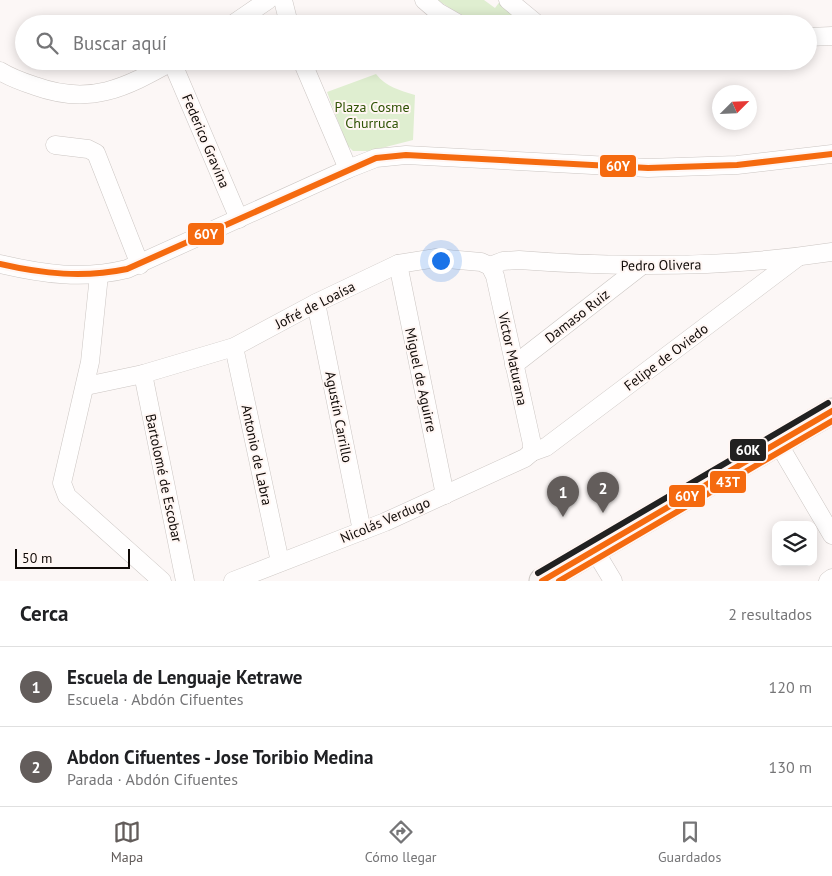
<!DOCTYPE html>
<html lang="es">
<meta charset="utf-8">
<style>
body{margin:0;font-family:"PT Sans",sans-serif;background:#f2f2f2;color:#202124}
.controls{position:absolute;right:15px;bottom:15px;display:grid;overflow:hidden;border-radius:10px;box-shadow:0 2px 12px #0003}
.controls button{width:45px;height:45px;display:grid;place-items:center;padding:0;border:0;border-bottom:1px solid #e0e0e0;background:#fff;color:#202124;font:25px sans-serif}
.compass{position:absolute;left:712px;top:85px;width:45px;height:45px;border-radius:50%;background:#fff;box-shadow:0 2px 12px #0003;rotate:66deg}
.scale{position:absolute;left:15px;bottom:12px;width:115px;box-sizing:border-box;padding-left:5px;border:2px solid #100a07;border-top:0;font-size:14px;line-height:18px;white-space:nowrap;color:#100a07;-webkit-text-stroke:4px #fff6f3;paint-order:stroke}
.you{position:absolute;left:440px;top:260px;width:18px;height:18px;margin:-12px;border:4px solid #fff;border-radius:50%;background:#1a73e8;box-shadow:0 0 0 8px #1a73e833}
.badge{display:grid;place-items:center;width:32px;height:32px;border-radius:50%;background:#635d5b;color:#fff;font-size:16px;font-weight:700}
.pin{position:absolute;translate:-50% -41px;filter:drop-shadow(0 1px 2px #0008)}
.pin::after{content:'';position:absolute;top:26px;width:18px;height:15px;background:inherit;clip-path:polygon(0 0,100% 0,50% 100%)}
.list{margin:0;padding:0;list-style:none}
h2{display:flex;justify-content:space-between;align-items:center;height:65px;margin:0;padding:0 20px;font-size:21px}
h2 small{font-size:16px;font-weight:400;color:#757577}
.list li{display:grid;grid-template-columns:32px 1fr auto;gap:15px;align-items:center;box-sizing:border-box;height:80px;padding:0 20px;border-top:1px solid #e0e0e0}
.list b{display:block;font-size:19px;white-space:nowrap}
.list p{margin:0;font-size:16px;white-space:nowrap;color:#757577}
.list em{font-size:16px;font-style:normal;color:#757577}
.icon{flex:none;width:28px;height:28px;fill:none;stroke:currentColor;stroke-width:2;stroke-linecap:round;stroke-linejoin:round}
.map{position:relative;flex:none;width:832px;height:581px;overflow:hidden}
.search{position:absolute;background:#fff;box-shadow:0 2px 12px #0003;left:15px;right:15px;top:15px;height:55px;display:flex;align-items:center;gap:12px;box-sizing:border-box;padding:0 18px;border-radius:28px;color:#757577;font-size:19px}
.sheet{height:225px;background:#fff}
nav{display:flex;justify-content:space-around;align-items:center;box-sizing:border-box;height:70px;border-top:1px solid #e0e0e0;background:#fff;font-size:14px;color:#757577}
nav a{display:grid;justify-items:center;gap:2px}
nav .on{color:#635d5b}
.map>svg:first-child{display:block}
.green{fill:#dfeed0}
.lines{fill:none;stroke-linecap:round;stroke-linejoin:round}
.street-casing{stroke:#ccc6c3;stroke-width:19}
.secondary-casing{stroke:#ccc6c3;stroke-width:27}
.street{stroke:#fffefe;stroke-width:18}
.secondary{stroke:#f9f5f4;stroke-width:25}
.bus-1-casing{stroke:#fff6f3;stroke-width:10}
.bus-2-casing{stroke:#fff6f3;stroke-width:10}
.bus-3-casing{stroke:#fff6f3;stroke-width:10}
.bus-1{stroke:#f56a0f;stroke-width:6}
.bus-2{stroke:#f56a0f;stroke-width:6}
.bus-3{stroke:#212121;stroke-width:6}
.labels{text-anchor:middle;stroke-width:4;stroke-linejoin:round;paint-order:stroke}
.park-label{font-size:14px;fill:#2f5204;stroke:#fff6f3}
.street-label{font-size:14px;fill:#100a07;stroke:#fff6f3}
.line-badge{stroke:#fff6f3;stroke-width:2}
.badge-label{font-size:14px;text-anchor:middle;font-weight:bold;fill:#fff}
</style>
<div class="map">
<svg width="832" height="581" viewBox="0 0 832 581">
<rect width="100%" height="100%" fill="#fcf7f6"/>
<g class="green">
<path d="M438,0H484L495,8L501,0L532,24C490,24 474,26 438,0Z"/>
<path d="M376,74C386,87 399,90 415,95L413,140L370,151H353L347,145L327,92Z"/>
</g>
<g class="lines">
<defs>
<g id="street">
<path d="M283,0L289,24"/>
<path d="M424,0L438,12L459,24"/>
<path d="M508,0L537,24"/>
<path d="M233,24L268,0"/>
<path d="M808,37L832,36"/>
<path d="M302,61L348,169"/>
<path d="M172,62L239,219"/>
<path d="M0,71C11,78 23,82 35,86C90,106 125,88 173,61"/>
<path d="M55,145L88,149L96,153L140,265"/>
<path d="M0,264C43,274 83,280 127,269L348,169L376,158L406,155L648,168L737,165L832,154"/>
<path d="M398,264L445,495"/>
<path d="M490,266L503,261L519,260C624,268 728,268 832,252"/>
<path d="M490,266L495,276L532,444V452"/>
<path d="M99,275L90,362L62,483L67,496L162,581"/>
<path d="M316,303L362,531"/>
<path d="M234,347L280,562"/>
<path d="M514,365L640,267"/>
<path d="M143,374L185,581"/>
<path d="M86,386L143,374L234,347L316,303L398,264L436,258L481,262L490,266"/>
<path d="M778,443L832,535"/>
<path d="M532,452L546,447L798,257"/>
<path d="M595,551L613,581"/>
<path d="M233,581L385,522L525,458L532,452"/>
<path d="M828,581L832,578"/>
</g>
<path id="secondary" d="M542,581L832,411"/>
</defs>
<use href="#street" class="street-casing"/>
<use href="#secondary" class="secondary-casing"/>
<use href="#street" class="street"/>
<use href="#secondary" class="secondary"/>
<defs>
<g id="bus-1">
<path d="M0,264C43,274 84,278 127,269L376,158L406,155L648,168L737,165L832,154"/>
<path d="M542,581L832,411"/>
</g>
<path id="bus-2" d="M559,581L832,421"/>
<path id="bus-3" d="M538,573L828,403"/>
</defs>
<use href="#bus-1" class="bus-1-casing"/>
<use href="#bus-2" class="bus-2-casing"/>
<use href="#bus-3" class="bus-3-casing"/>
<use href="#bus-1" class="bus-1"/>
<use href="#bus-2" class="bus-2"/>
<use href="#bus-3" class="bus-3"/>
</g>
<g class="labels">
<g class="park-label">
<text x="372" y="112">Plaza Cosme<tspan x="372" dy="16">Churruca</tspan></text>
</g>
<g class="street-label">
<text transform="translate(206 141) rotate(67)" y="5">Federico Gravina</text>
<text transform="translate(661 265) rotate(-1)" y="5">Pedro Olivera</text>
<text transform="translate(315 305) rotate(-27)" y="5">Jofré de Loaísa</text>
<text transform="translate(577 316) rotate(-38)" y="5">Damaso Ruiz</text>
<text transform="translate(666 357) rotate(-37)" y="5">Felipe de Oviedo</text>
<text transform="translate(513 359) rotate(78)" y="5">Víctor Maturana</text>
<text transform="translate(421 380) rotate(78)" y="5">Miguel de Aguirre</text>
<text transform="translate(339 417) rotate(79)" y="5">Agustín Carrillo</text>
<text transform="translate(257 455) rotate(78)" y="5">Antonio de Labra</text>
<text transform="translate(164 478) rotate(78)" y="5">Bartolomé de Escobar</text>
<text transform="translate(385 520) rotate(-23)" y="5">Nicolás Verdugo</text>
</g>
</g>
<g class="line-badge">
<rect x="599" y="154" width="38" height="24" rx="5" fill="#f56a0f"/>
<rect x="187" y="222" width="38" height="24" rx="5" fill="#f56a0f"/>
<rect x="729" y="438" width="38" height="24" rx="5" fill="#212121"/>
<rect x="709" y="470" width="38" height="24" rx="5" fill="#f56a0f"/>
<rect x="668" y="484" width="38" height="24" rx="5" fill="#f56a0f"/>
</g>
<g class="badge-label">
<text x="618" y="171">60Y</text>
<text x="206" y="239">60Y</text>
<text x="748" y="455">60K</text>
<text x="728" y="487">43T</text>
<text x="687" y="501">60Y</text>
</g>
</svg>
<div class="controls">
<button><svg class="icon" aria-label="layers" viewBox="0 0 24 24"><path d="M12 4l9 5-9 5-9-5zM3 14l9 5 9-5"/></svg></button>
</div>
<svg class="compass" viewBox="-18 -18 36 36"><path d="M0-13l5 13h-10z" fill="#e53935"/><path d="M0 13l5-13h-10z" fill="#757577"/></svg>
<div class="scale">50 m</div>
<div class="you"></div>
<div class="pin badge" style="left:563px;top:517px">1</div>
<div class="pin badge" style="left:603px;top:513px">2</div>
<div class="search"><svg class="icon" aria-label="search" viewBox="0 0 24 24"><circle cx="10" cy="10" r="6"/><path d="M15 15l6 6"/></svg>Buscar aquí</div>
</div>
<section class="sheet">
<h2>Cerca<small>2 resultados</small></h2>
<ul class="list">
<li><span class="badge">1</span><div><b>Escuela de Lenguaje Ketrawe</b><p>Escuela · Abdón Cifuentes</p></div><em>120 m</em></li>
<li><span class="badge">2</span><div><b>Abdon Cifuentes - Jose Toribio Medina</b><p>Parada · Abdón Cifuentes</p></div><em>130 m</em></li>
</ul>
</section>
<nav>
<a class="on"><svg class="icon" aria-label="map" viewBox="0 0 24 24"><path d="M3 6l6-2 6 2 6-2v14l-6 2-6-2-6 2zM9 4v14M15 6v14"/></svg>Mapa</a>
<a><svg class="icon" aria-label="directions" viewBox="0 0 24 24"><path d="M12 3l9 9-9 9-9-9zM9 14v-3h6M13 9l2 2-2 2"/></svg>Cómo llegar</a>
<a><svg class="icon" aria-label="saved" viewBox="0 0 24 24"><path d="M7 4h10v16l-5-4-5 4z"/></svg>Guardados</a>
</nav>
